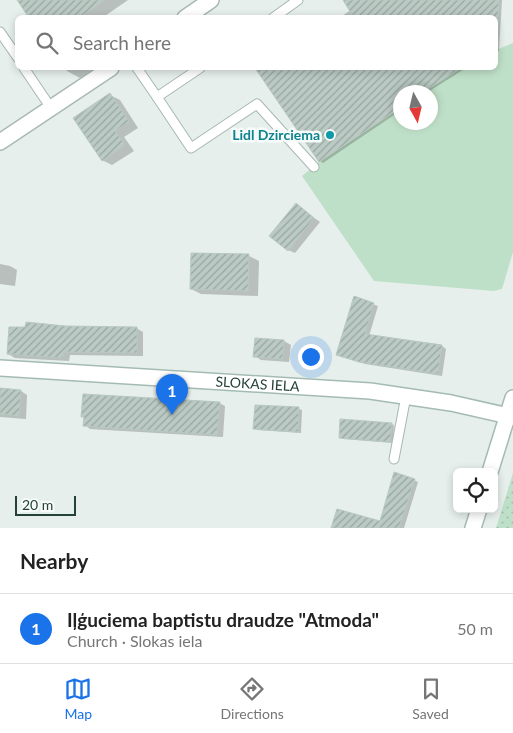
<!DOCTYPE html>
<meta charset="utf-8">
<style>
body{margin:0;font-family:Lato,sans-serif;background:#f2f2f2;color:#222}
.controls{position:absolute;right:15px;bottom:15px;display:grid;overflow:hidden;border-radius:8px;box-shadow:0 2px 8px #0003}
.controls button{width:45px;height:45px;display:grid;place-items:center;padding:0;border:0;border-bottom:1px solid #e0e0e0;background:#fff;color:#222;font:25px sans-serif}
.compass{position:absolute;left:393px;top:85px;width:45px;height:45px;border-radius:50%;background:#fff;box-shadow:0 2px 8px #0003;rotate:172deg}
.scale{position:absolute;left:15px;bottom:12px;width:61px;box-sizing:border-box;padding-left:5px;border:2px solid #24423a;border-top:0;font-size:14px;line-height:18px;white-space:nowrap;color:#24423a;-webkit-text-stroke:4px #f7fbf9;paint-order:stroke}
.you{position:absolute;left:310px;top:356px;width:18px;height:18px;margin:-12px;border:4px solid #fff;border-radius:50%;background:#1a73e8;box-shadow:0 0 0 8px #1a73e833}
.badge{display:grid;place-items:center;width:32px;height:32px;border-radius:50%;background:#1a73e8;color:#fff;font-size:16px;font-weight:700}
.pin{position:absolute;translate:-50% -41px;filter:drop-shadow(0 1px 2px #0008)}
.pin::after{content:'';position:absolute;top:26px;width:18px;height:15px;background:inherit;clip-path:polygon(0 0,100% 0,50% 100%)}
.list{margin:0;padding:0;list-style:none}
h2{display:flex;justify-content:space-between;align-items:center;height:65px;margin:0;padding:0 20px;font-size:21px}
h2 small{font-size:16px;font-weight:400;color:#767676}
.list li{display:grid;grid-template-columns:32px 1fr auto;gap:15px;align-items:center;box-sizing:border-box;height:70px;padding:0 20px;border-top:1px solid #e0e0e0}
.list b{display:block;font-size:19px;white-space:nowrap}
.list p{margin:0;font-size:16px;white-space:nowrap;color:#767676}
.list em{font-size:16px;font-style:normal;color:#767676}
.icon{flex:none;width:28px;height:28px;fill:none;stroke:currentColor;stroke-width:2;stroke-linecap:round;stroke-linejoin:round}
.map{position:relative;flex:none;width:513px;height:528px;overflow:hidden}
.search{position:absolute;background:#fff;box-shadow:0 2px 8px #0003;left:15px;right:15px;top:15px;height:55px;display:flex;align-items:center;gap:12px;box-sizing:border-box;padding:0 18px;border-radius:8px;color:#767676;font-size:19px}
.sheet{height:135px;background:#fff}
nav{display:flex;justify-content:space-around;align-items:center;box-sizing:border-box;height:70px;border-top:1px solid #e0e0e0;background:#fff;font-size:14px;color:#767676}
nav a{display:grid;justify-items:center;gap:2px}
nav .on{color:#1a73e8}
.map>svg:first-child{display:block}
.grass{fill:url(#grass-dots)}
.green{fill:#bfe0c8}
.shadow{fill:#0003}
.building{fill:url(#building-hatch);stroke:#b8c9c2}
.lines{fill:none;stroke-linecap:round;stroke-linejoin:round}
.lane-casing{stroke:#a8b8b2;stroke-width:11}
.street-casing{stroke:#a8b8b2;stroke-width:18}
.secondary-casing{stroke:#a4bbb3;stroke-width:18}
.lane{stroke:#fff;stroke-width:9}
.street{stroke:#fff;stroke-width:15}
.secondary{stroke:#fff;stroke-width:15}
.culture-dot{fill:#0f9aa8;stroke:#f7fbf9;stroke-width:2}
.labels{text-anchor:middle;stroke-width:5;stroke-linejoin:round;paint-order:stroke}
.culture-label{font-size:14px;font-weight:bold;fill:#0d838f;stroke:#f7fbf9;text-anchor:end}
.street-label{font-size:14px;fill:#24423a;stroke:#f7fbf9}
</style>
<div class="map">
<svg width="513" height="528" viewBox="0 0 513 528">
<defs>
<pattern id="grass-dots" width="8" height="8" patternUnits="userSpaceOnUse" patternTransform="scale(1.25)"><rect width="8" height="8" fill="#bfe0c8"/><path d="M2 2h.1M6 6h.1" fill="none" stroke="#a4c1ad" stroke-width="1.8" stroke-linecap="round"/></pattern>
<pattern id="building-hatch" width="6" height="6" patternUnits="userSpaceOnUse" patternTransform="scale(1.25)"><rect width="6" height="6" fill="#bbcac4"/><path d="M-1 1l2-2M0 6l6-6M5 7l2-2" fill="none" stroke="#98a6a0"/></pattern>
</defs>
<rect width="100%" height="100%" fill="#e6efeb"/>
<path class="grass" d="M513,473V528H496Z"/>
<path class="green" d="M513,43V252L502,289L494,291L374,281L302,176L319,162L400,108V122H430V92H423L461,68H496V50Z"/>
<g class="shadow">
<path d="M18,0H128L102,18H31Z"/>
<path d="M350,0H502L499,51H496V18H339L351,10Z"/>
<path d="M65,68H95L80,78L67,71Z"/>
<path d="M264,68H466L428,92H400V111L323,163L320,161L259,71Z"/>
<path d="M110,95L120,100L138,128L124,137L134,151L112,165L102,160Z"/>
<path d="M296,205L320,222L295,253L288,250Z"/>
<path d="M249,256L259,261L258,296L201,294L191,289Z"/>
<path d="M0,264L10,266L17,270L15,286L0,284Z"/>
<path d="M354,298L378,306L369,336L442,346L446,349L442,376L365,364L337,354Z"/>
<path d="M136,328L143,332V356L70,355L69,361L15,358L8,354Z"/>
<path d="M256,339L284,341L291,345L289,362L261,360L255,356Z"/>
<path d="M0,389L21,391L27,395L26,419L0,417Z"/>
<path d="M219,403L225,406L223,437L90,429L85,425Z"/>
<path d="M299,409L302,410L301,433L257,430L254,428Z"/>
<path d="M391,424L394,425L393,443L343,439L340,437Z"/>
<path d="M414,480L418,482L404,528H339L380,523Z"/>
</g>
<g class="building">
<path d="M17,0H105L79,18H29Z"/>
<path d="M343,0H499L498,18H354Z"/>
<path d="M255,68H461L423,92H400V108L319,162Z"/>
<path d="M110,93L129,122L115,131L125,145L102,161L73,118Z"/>
<path d="M296,203L314,218L288,251L269,236Z"/>
<path d="M191,253L249,254L248,291L190,289Z"/>
<path d="M354,296L374,303L365,334L442,345L438,374L359,362L336,355Z"/>
<path d="M26,322L65,326L137,327V353L63,352V358L7,354L9,327H25Z"/>
<path d="M255,338L284,340L283,359L253,357Z"/>
<path d="M0,388L21,390L19,416L0,414Z"/>
<path d="M83,394L220,402L217,435L83,426L84,417H81Z"/>
<path d="M255,405L299,407L298,432L253,429Z"/>
<path d="M340,419L392,423L390,442L339,438Z"/>
<path d="M394,472L415,479L399,528H331L337,509L380,521Z"/>
</g>
<g class="lines">
<defs>
<g id="lane">
<path d="M273,18L298,0"/>
<path d="M0,32L18,58"/>
<path d="M24,68L51,108"/>
<path d="M137,68L157,97L200,68"/>
<path d="M157,97L191,148L257,104L314,167"/>
<path d="M394,459L406,396"/>
</g>
<g id="street">
<path d="M185,18L211,0"/>
<path d="M0,142L111,68"/>
</g>
<g id="secondary">
<path id="s1" d="M0,368L370,391L451,403L513,417"/>
<path d="M490,472L513,398"/>
<path d="M473,528L479,509"/>
</g>
</defs>
<use href="#lane" class="lane-casing"/>
<use href="#street" class="street-casing"/>
<use href="#secondary" class="secondary-casing"/>
<use href="#lane" class="lane"/>
<use href="#street" class="street"/>
<use href="#secondary" class="secondary"/>
</g>
<circle class="culture-dot" cx="330" cy="135" r="5"/>
<g class="labels">
<g class="culture-label">
<text x="320" y="140">Lidl Dzirciema</text>
</g>
<g class="street-label">
<text dy="5" stroke="none"><textPath href="#s1" startOffset="258">SLOKAS IELA</textPath></text>
</g>
</g>
</svg>
<div class="controls">
<button><svg class="icon" aria-label="locate" viewBox="0 0 24 24"><circle cx="12" cy="12" r="6"/><path d="M12 2v4M12 18v4M2 12h4M18 12h4"/></svg></button>
</div>
<svg class="compass" viewBox="-18 -18 36 36"><path d="M0-13l5 13h-10z" fill="#e53935"/><path d="M0 13l5-13h-10z" fill="#767676"/></svg>
<div class="scale">20 m</div>
<div class="you"></div>
<div class="pin badge" style="left:172px;top:415px">1</div>
<div class="search"><svg class="icon" aria-label="search" viewBox="0 0 24 24"><circle cx="10" cy="10" r="6"/><path d="M15 15l6 6"/></svg>Search here</div>
</div>
<section class="sheet">
<h2>Nearby<small></small></h2>
<ul class="list">
<li><span class="badge">1</span><div><b>Iļģuciema baptistu draudze &quot;Atmoda&quot;</b><p>Church · Slokas iela</p></div><em>50 m</em></li>
</ul>
</section>
<nav>
<a class="on"><svg class="icon" aria-label="map" viewBox="0 0 24 24"><path d="M3 6l6-2 6 2 6-2v14l-6 2-6-2-6 2zM9 4v14M15 6v14"/></svg>Map</a>
<a><svg class="icon" aria-label="directions" viewBox="0 0 24 24"><path d="M12 3l9 9-9 9-9-9zM9 14v-3h6M13 9l2 2-2 2"/></svg>Directions</a>
<a><svg class="icon" aria-label="saved" viewBox="0 0 24 24"><path d="M7 4h10v16l-5-4-5 4z"/></svg>Saved</a>
</nav>
